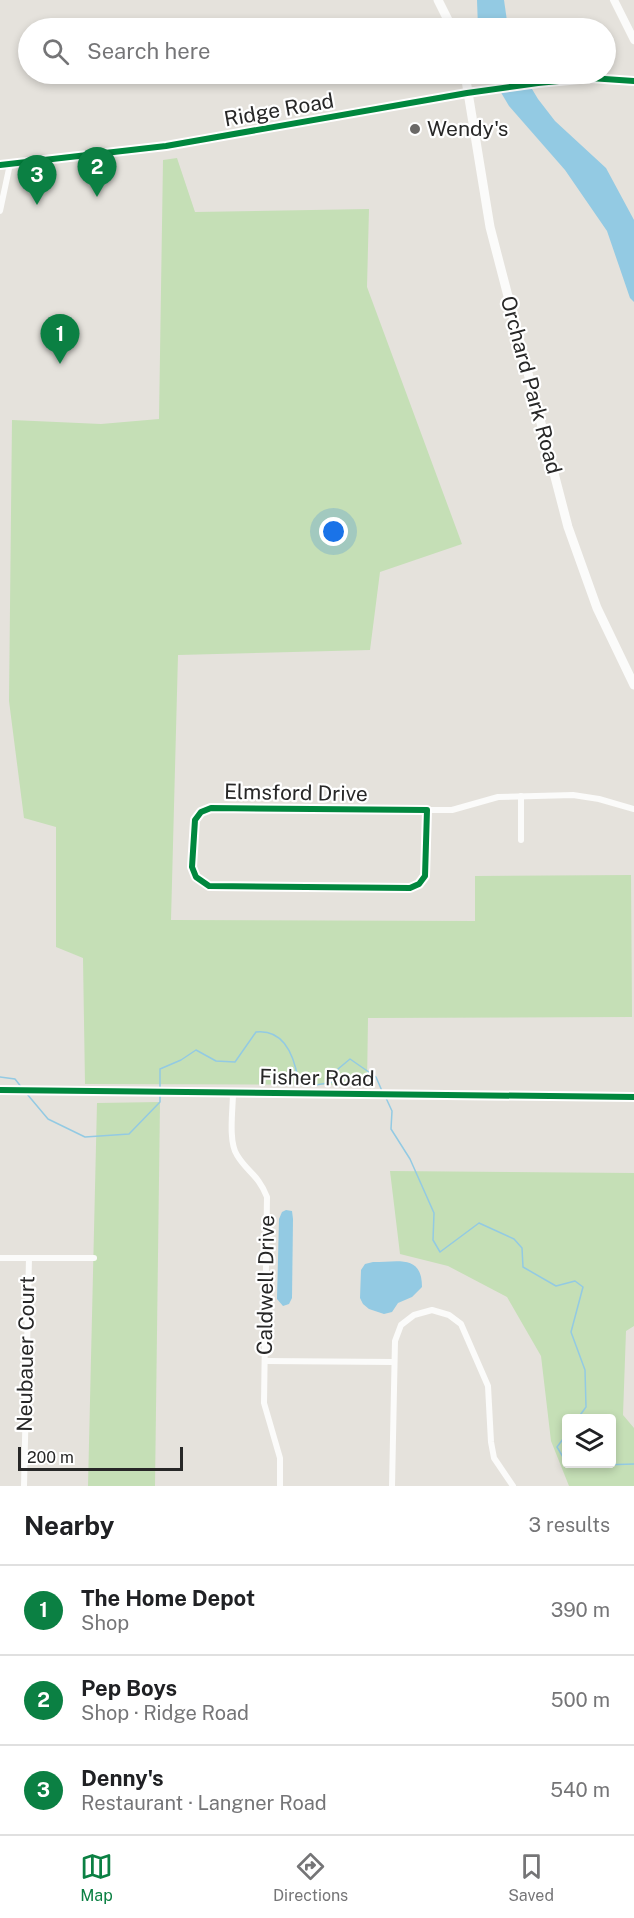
<!DOCTYPE html>
<meta charset="utf-8">
<style>
body{margin:0;font-family:"Public Sans",sans-serif;background:#f2f2f2;color:#202124}
.controls{position:absolute;right:18px;bottom:18px;display:grid;overflow:hidden;border-radius:6px;box-shadow:0 3px 9px #0003}
.controls button{width:54px;height:54px;display:grid;place-items:center;padding:0;border:0;border-bottom:2px solid #e0e0e0;background:#fff;color:#202124;font:30px sans-serif}
.scale{position:absolute;left:18px;bottom:15px;width:165px;box-sizing:border-box;padding-left:6px;border:3px solid #272727;border-top:0;font-size:16px;line-height:21px;white-space:nowrap;color:#272727;-webkit-text-stroke:4px #fff;paint-order:stroke}
.you{position:absolute;left:334px;top:532px;width:21px;height:21px;margin:-15px;border:4px solid #fff;border-radius:50%;background:#1a73e8;box-shadow:0 0 0 9px #1a73e833}
.badge{display:grid;place-items:center;width:39px;height:39px;border-radius:50%;background:#0b8043;color:#fff;font-size:20px;font-weight:700}
.pin{position:absolute;translate:-50% -50px;filter:drop-shadow(0 2px 3px #0008)}
.pin::after{content:'';position:absolute;top:32px;width:21px;height:18px;background:inherit;clip-path:polygon(0 0,100% 0,50% 100%)}
.list{margin:0;padding:0;list-style:none}
h2{display:flex;justify-content:space-between;align-items:center;height:78px;margin:0;padding:0 24px;font-size:26px}
h2 small{font-size:20px;font-weight:400;color:#757577}
.list li{display:grid;grid-template-columns:39px 1fr auto;gap:18px;align-items:center;box-sizing:border-box;height:90px;padding:0 24px;border-top:2px solid #e0e0e0}
.list b{display:block;font-size:22px;white-space:nowrap}
.list p{margin:0;font-size:20px;white-space:nowrap;color:#757577}
.list em{font-size:20px;font-style:normal;color:#757577}
.icon{flex:none;width:33px;height:33px;fill:none;stroke:currentColor;stroke-width:2;stroke-linecap:round;stroke-linejoin:round}
.map{position:relative;flex:none;width:634px;height:1486px;overflow:hidden}
.search{position:absolute;background:#fff;box-shadow:0 3px 9px #0003;left:18px;right:18px;top:18px;height:66px;display:flex;align-items:center;gap:15px;box-sizing:border-box;padding:0 21px;border-radius:33px;color:#757577;font-size:22px}
.sheet{height:348px;background:#fff}
nav{display:flex;justify-content:space-around;align-items:center;box-sizing:border-box;height:84px;border-top:2px solid #e0e0e0;background:#fff;font-size:16px;color:#757577}
nav a{display:grid;justify-items:center;gap:3px}
nav .on{color:#0b8043}
.map>svg:first-child{display:block}
.green{fill:#c5dfb6;fill-rule:evenodd}
.water{fill:#93cae3}
.lines{fill:none;stroke-linecap:round;stroke-linejoin:round}
.stream{stroke:#93cae3;stroke-width:1.5}
.minor{stroke:#fbfbfa;stroke-width:6}
.tertiary{stroke:#fbfbfa;stroke-width:8}
.secondary{stroke:#fbfbfa;stroke-width:9}
.cycleway-casing{stroke:#fff;stroke-width:10}
.cycleway{stroke:#00873e;stroke-width:6}
.poi-dot{fill:#6a6866;stroke:#fff;stroke-width:2}
.labels{text-anchor:middle;stroke-width:4.5;stroke-linejoin:round;paint-order:stroke}
.street-label{font-size:21px;fill:#272727;stroke:#fff}
.poi-label{font-size:21px;fill:#272727;stroke:#fff;text-anchor:start}
</style>
<div class="map">
<svg width="634" height="1486" viewBox="0 0 634 1486">
<rect width="100%" height="100%" fill="#e5e2dc"/>
<g class="green">
<path d="M177,158L195,212L369,209L367,287L462,544L380,572L370,650L178,655L171,920L475,921V876L631,875L632,1017L368,1018L367,1085L85,1084L83,958L56,947V827L24,818L9,701L12,420L101,424L159,419L163,160Z"/>
<path d="M160,1102L155,1486H88L97,1103Z"/>
<path d="M390,1171L634,1173V1326L626,1331L623,1415L634,1428V1486H569L551,1441L541,1356L507,1297L448,1266L400,1254ZM566,1418H612V1464H566Z"/>
</g>
<g class="water">
<path d="M477,0H504L508,28H478Z"/>
<path d="M490,74H523L538,99L555,121L606,168L634,220V302L630,298L607,231L565,170L509,106Z"/>
<path d="M286,1210L292,1211L293,1219L292,1298L289,1304L283,1306L277,1299L279,1219L282,1212Z"/>
<path d="M373,1262C398,1262 422,1254 422,1287L412,1297L398,1303L392,1312L384,1314L369,1309L363,1304L360,1298L361,1270L365,1264Z"/>
</g>
<g class="lines">
<g class="stream">
<path d="M0,1077L15,1079L22,1088"/>
<path d="M160,1091V1069L181,1060L196,1050L216,1061L235,1062L256,1032C284,1029 294,1056 298,1079L316,1085L333,1082L338,1069L350,1059L376,1077L382,1091"/>
<path d="M27,1094L48,1119L85,1137L129,1134L160,1102V1096"/>
<path d="M386,1098L392,1111L391,1129L410,1159L434,1213L433,1240L440,1252L479,1223L514,1239L522,1248L523,1267L556,1286L575,1281L583,1287L571,1332L585,1370L586,1407L578,1418"/>
<path d="M566,1435L557,1447L566,1462"/>
<path d="M567,1464L569,1466L634,1464"/>
</g>
<g class="minor">
<path d="M0,211L10,164"/>
<path d="M521,796V840"/>
<path d="M211,808L427,810L425,876L419,884L410,888L209,886L196,877L192,867L195,820L201,812Z"/>
<path d="M427,810H452L498,797L573,795L599,799L634,809"/>
<path d="M0,1090L634,1097"/>
<path d="M233,1093C233,1109 228,1141 237,1155C247,1172 258,1174 267,1197L264,1403L280,1458V1486"/>
<path d="M0,1258H94"/>
<path d="M265,1361L394,1362"/>
<path d="M24,1486L29,1258"/>
<path d="M392,1486L395,1341L401,1325L414,1315L432,1310L449,1315L461,1324L488,1386L491,1442L494,1458L513,1486"/>
</g>
<g class="tertiary">
<path d="M614,0L634,40"/>
<path d="M0,165L166,146L467,93L538,83L590,78L634,81"/>
</g>
<g class="secondary">
<path d="M438,0L452,28"/>
<path d="M465,74L490,227L568,527L597,608L634,685"/>
</g>
<defs>
<g id="cycleway">
<path d="M0,165L166,146L467,93L538,83L590,78L634,81"/>
<path d="M211,808L427,810L425,876L419,884L410,888L209,886L196,877L192,867L195,820L201,812Z"/>
<path d="M0,1090L634,1097"/>
</g>
</defs>
<use href="#cycleway" class="cycleway-casing"/>
<use href="#cycleway" class="cycleway"/>
</g>
<circle class="poi-dot" cx="415" cy="129" r="6"/>
<g class="labels">
<g class="street-label">
<text transform="translate(279 110) rotate(-10)" y="7">Ridge Road</text>
<text transform="translate(531 385) rotate(75)" y="7">Orchard Park Road</text>
<text transform="translate(296 793) rotate(1)" y="7">Elmsford Drive</text>
<text transform="translate(317 1078) rotate(1)" y="7">Fisher Road</text>
<text transform="translate(266 1285) rotate(-89)" y="7">Caldwell Drive</text>
<text transform="translate(26 1354) rotate(-89)" y="7">Neubauer Court</text>
</g>
<g class="poi-label">
<text x="427" y="136">Wendy's</text>
</g>
</g>
</svg>
<div class="controls">
<button><svg class="icon" aria-label="layers" viewBox="0 0 24 24"><path d="M12 4l9 5-9 5-9-5zM3 14l9 5 9-5"/></svg></button>
</div>
<div class="scale">200 m</div>
<div class="you"></div>
<div class="pin badge" style="left:60px;top:364px">1</div>
<div class="pin badge" style="left:97px;top:197px">2</div>
<div class="pin badge" style="left:37px;top:205px">3</div>
<div class="search"><svg class="icon" aria-label="search" viewBox="0 0 24 24"><circle cx="10" cy="10" r="6"/><path d="M15 15l6 6"/></svg>Search here</div>
</div>
<section class="sheet">
<h2>Nearby<small>3 results</small></h2>
<ul class="list">
<li><span class="badge">1</span><div><b>The Home Depot</b><p>Shop</p></div><em>390 m</em></li>
<li><span class="badge">2</span><div><b>Pep Boys</b><p>Shop · Ridge Road</p></div><em>500 m</em></li>
<li><span class="badge">3</span><div><b>Denny's</b><p>Restaurant · Langner Road</p></div><em>540 m</em></li>
</ul>
</section>
<nav>
<a class="on"><svg class="icon" aria-label="map" viewBox="0 0 24 24"><path d="M3 6l6-2 6 2 6-2v14l-6 2-6-2-6 2zM9 4v14M15 6v14"/></svg>Map</a>
<a><svg class="icon" aria-label="directions" viewBox="0 0 24 24"><path d="M12 3l9 9-9 9-9-9zM9 14v-3h6M13 9l2 2-2 2"/></svg>Directions</a>
<a><svg class="icon" aria-label="saved" viewBox="0 0 24 24"><path d="M7 4h10v16l-5-4-5 4z"/></svg>Saved</a>
</nav>
